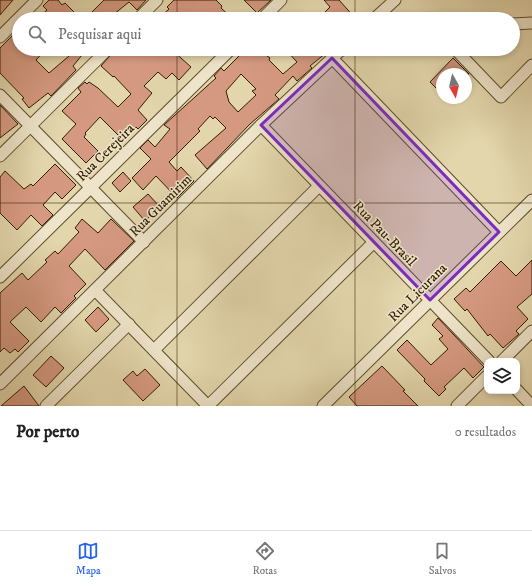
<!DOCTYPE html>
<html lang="pt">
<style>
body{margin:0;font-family:"IM FELL DW Pica",serif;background:#f2f2f2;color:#222}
.controls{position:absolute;right:12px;bottom:12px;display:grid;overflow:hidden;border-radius:8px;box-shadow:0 2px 6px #0003}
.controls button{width:36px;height:36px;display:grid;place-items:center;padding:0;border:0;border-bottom:1px solid #e0e0e0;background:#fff;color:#222;font:20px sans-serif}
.compass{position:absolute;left:436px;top:68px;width:36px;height:36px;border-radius:50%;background:#fff;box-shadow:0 2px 6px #0003;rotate:172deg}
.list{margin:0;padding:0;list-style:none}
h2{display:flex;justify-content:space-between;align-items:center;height:52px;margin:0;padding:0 16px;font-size:17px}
h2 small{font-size:13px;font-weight:400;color:#767676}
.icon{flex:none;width:22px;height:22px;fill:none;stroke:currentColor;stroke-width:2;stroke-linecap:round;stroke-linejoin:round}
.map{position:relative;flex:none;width:532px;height:406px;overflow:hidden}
.search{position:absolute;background:#fff;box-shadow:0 2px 6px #0003;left:12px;right:12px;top:12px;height:44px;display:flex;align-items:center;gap:10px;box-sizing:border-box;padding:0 14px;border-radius:22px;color:#767676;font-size:15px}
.sheet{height:124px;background:#fff}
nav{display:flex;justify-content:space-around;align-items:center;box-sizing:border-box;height:56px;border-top:1px solid #e0e0e0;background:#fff;font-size:11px;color:#767676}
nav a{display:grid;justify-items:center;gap:2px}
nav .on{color:#2563eb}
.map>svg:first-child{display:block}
.building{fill:#d59981;stroke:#331e00;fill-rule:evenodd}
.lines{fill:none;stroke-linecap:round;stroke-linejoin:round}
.minor-casing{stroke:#5f4c2b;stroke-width:13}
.minor{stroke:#ede4c9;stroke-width:11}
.marked{fill:#7b2cbf;fill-opacity:0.2;stroke:#7b2cbf;stroke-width:3;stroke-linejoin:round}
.grid{fill:none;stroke:#331e00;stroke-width:1;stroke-opacity:0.55}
.labels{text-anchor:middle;stroke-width:3;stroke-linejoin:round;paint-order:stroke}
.street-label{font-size:14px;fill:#331e00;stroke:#ede4c9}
</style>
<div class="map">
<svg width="532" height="406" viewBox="0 0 532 406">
<rect width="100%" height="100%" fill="#e3d6ac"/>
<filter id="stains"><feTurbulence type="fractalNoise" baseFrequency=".005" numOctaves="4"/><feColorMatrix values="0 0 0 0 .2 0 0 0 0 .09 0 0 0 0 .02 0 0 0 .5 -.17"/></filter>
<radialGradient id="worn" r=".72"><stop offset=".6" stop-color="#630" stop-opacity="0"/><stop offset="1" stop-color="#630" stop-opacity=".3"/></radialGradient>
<g class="building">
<path d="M0,0H13L0,15Z"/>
<path d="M49,0H58L62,5L65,3L77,15L72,19H37L47,10L43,6Z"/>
<path d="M104,0H146L137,10L129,2L108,19H85Z"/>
<path d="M174,0H216L222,6L221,8L233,19H158L169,9L167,7Z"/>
<path d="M244,0H271L257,13Z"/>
<path d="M324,0H339L356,19H329L324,13L330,7Z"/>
<path d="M19,29V49H46L36,60L49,73L69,56L61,49H87L73,66L76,70L51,96L48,93L29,108L22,99L24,98L0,73V48Z"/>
<path d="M123,49H171L191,67L179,80L172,73L166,79L158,72L144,86L152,93L138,110L147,120L138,129L136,127L123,140L100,117L85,133L86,134L84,137L98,151L86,163L62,139L76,124L62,111L81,92L78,88L85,82L87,84L89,82L98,88L118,107L131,94L114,76L113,77L101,66L114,51L117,54Z"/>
<path d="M246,49H274L267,56L270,58L269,60L283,74L297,62L285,49H331L310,66L312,68L297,81L293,76L275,95L279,99L250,124L207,169L195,155L226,128L215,117L213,119L210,116L198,129L200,131L169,162L177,171L181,167L194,181L177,198L156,176L143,190L132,178L151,159L140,148L148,140L155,147L170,129L164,125L216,78L214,76L221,68L224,71ZM241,74L256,89L252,91L256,95L238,112L229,102L226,91Z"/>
<path d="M453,58L469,74H442V94L430,82Z"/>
<path d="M0,105L18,124L0,138Z"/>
<path d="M55,164L76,185L62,199L55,192L43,205L53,215L42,226L31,215L17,230L0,213V177L5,171L24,189L31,184L33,186Z"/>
<path d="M123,172L131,181L120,192L112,183Z"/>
<path d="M148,194L160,207L145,221L133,207Z"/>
<path d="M82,219L98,233L111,219L134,241L105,270L85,249L69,266L86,284L74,296L76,298L61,313L55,307L41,322L26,307L10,322L29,341L18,352L15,349L10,353L4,348L0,352V293L22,273L28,280L47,262L45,260L55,251L58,254L79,232L75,228Z"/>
<path d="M532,260V294L517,307L528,319L516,331L519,334L503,348L490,334L488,336L467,309L465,311L454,299L466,288L470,292L501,261L516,276Z"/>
<path d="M98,307L109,319L96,332L85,320Z"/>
<path d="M438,318L484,367L473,378L464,368L444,387L446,389L439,396L424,381L425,379L397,350L407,340L431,365L448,349L439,339L443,336L432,325Z"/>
<path d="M51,356L64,368L46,387L33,375Z"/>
<path d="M382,366L405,390L403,391L418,406H357L349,397Z"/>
<path d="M145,369L160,385L143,401L123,380L133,371L137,376Z"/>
<path d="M24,386L39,406H1Z"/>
</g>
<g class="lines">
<defs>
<g id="minor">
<path d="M138,19L157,0"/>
<path d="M262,19L281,0"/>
<path d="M374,19L395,0"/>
<path d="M513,24L532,23"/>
<path d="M0,37L37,0"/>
<path d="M455,49L501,97L532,65"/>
<path d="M332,58L499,232"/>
<path d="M0,95L144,242"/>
<path d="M261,125L489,361"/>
<path d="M0,156L108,49"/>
<path d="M0,277L231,49"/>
<path d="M95,290L208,406"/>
<path d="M154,350L319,186"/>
<path d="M502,361L532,331"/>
<path d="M0,384L261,125L342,49"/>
<path d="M517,390L532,406"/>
<path d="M46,406L129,324"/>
<path d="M208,406L374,242"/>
<path d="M323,406L532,200"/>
<path d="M457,406L487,376"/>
</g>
</defs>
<use href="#minor" class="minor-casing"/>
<use href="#minor" class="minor"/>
</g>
<path class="marked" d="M332,58L499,232L430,300L261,125Z"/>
<path class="grid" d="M177,0V19M355,0V19M177,49V406M355,49V406M0,203H532"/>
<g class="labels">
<g class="street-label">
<text transform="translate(105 152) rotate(-45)" y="5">Rua Cerejeira</text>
<text transform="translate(160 205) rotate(-45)" y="5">Rua Guamirim</text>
<text transform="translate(385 233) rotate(46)" y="5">Rua Pau-Brasil</text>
<text transform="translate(417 292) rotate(-45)" y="5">Rua Licurana</text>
</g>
</g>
<rect width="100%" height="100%" filter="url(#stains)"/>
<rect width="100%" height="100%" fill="url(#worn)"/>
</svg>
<div class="controls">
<button><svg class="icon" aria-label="layers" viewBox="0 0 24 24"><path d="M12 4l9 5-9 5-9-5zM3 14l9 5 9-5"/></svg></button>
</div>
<svg class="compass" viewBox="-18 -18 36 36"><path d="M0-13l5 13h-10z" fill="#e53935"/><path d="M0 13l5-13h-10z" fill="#767676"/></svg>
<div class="search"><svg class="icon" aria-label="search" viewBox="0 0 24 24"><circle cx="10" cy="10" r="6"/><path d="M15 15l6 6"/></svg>Pesquisar aqui</div>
</div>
<section class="sheet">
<h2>Por perto<small>0 resultados</small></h2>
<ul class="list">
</ul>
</section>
<nav>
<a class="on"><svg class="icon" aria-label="map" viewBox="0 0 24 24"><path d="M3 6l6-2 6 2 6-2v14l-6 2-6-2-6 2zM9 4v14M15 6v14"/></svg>Mapa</a>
<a><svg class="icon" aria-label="directions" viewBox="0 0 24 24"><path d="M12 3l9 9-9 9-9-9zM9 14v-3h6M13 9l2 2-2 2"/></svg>Rotas</a>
<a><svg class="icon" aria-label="saved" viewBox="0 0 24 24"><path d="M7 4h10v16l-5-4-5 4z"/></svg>Salvos</a>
</nav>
